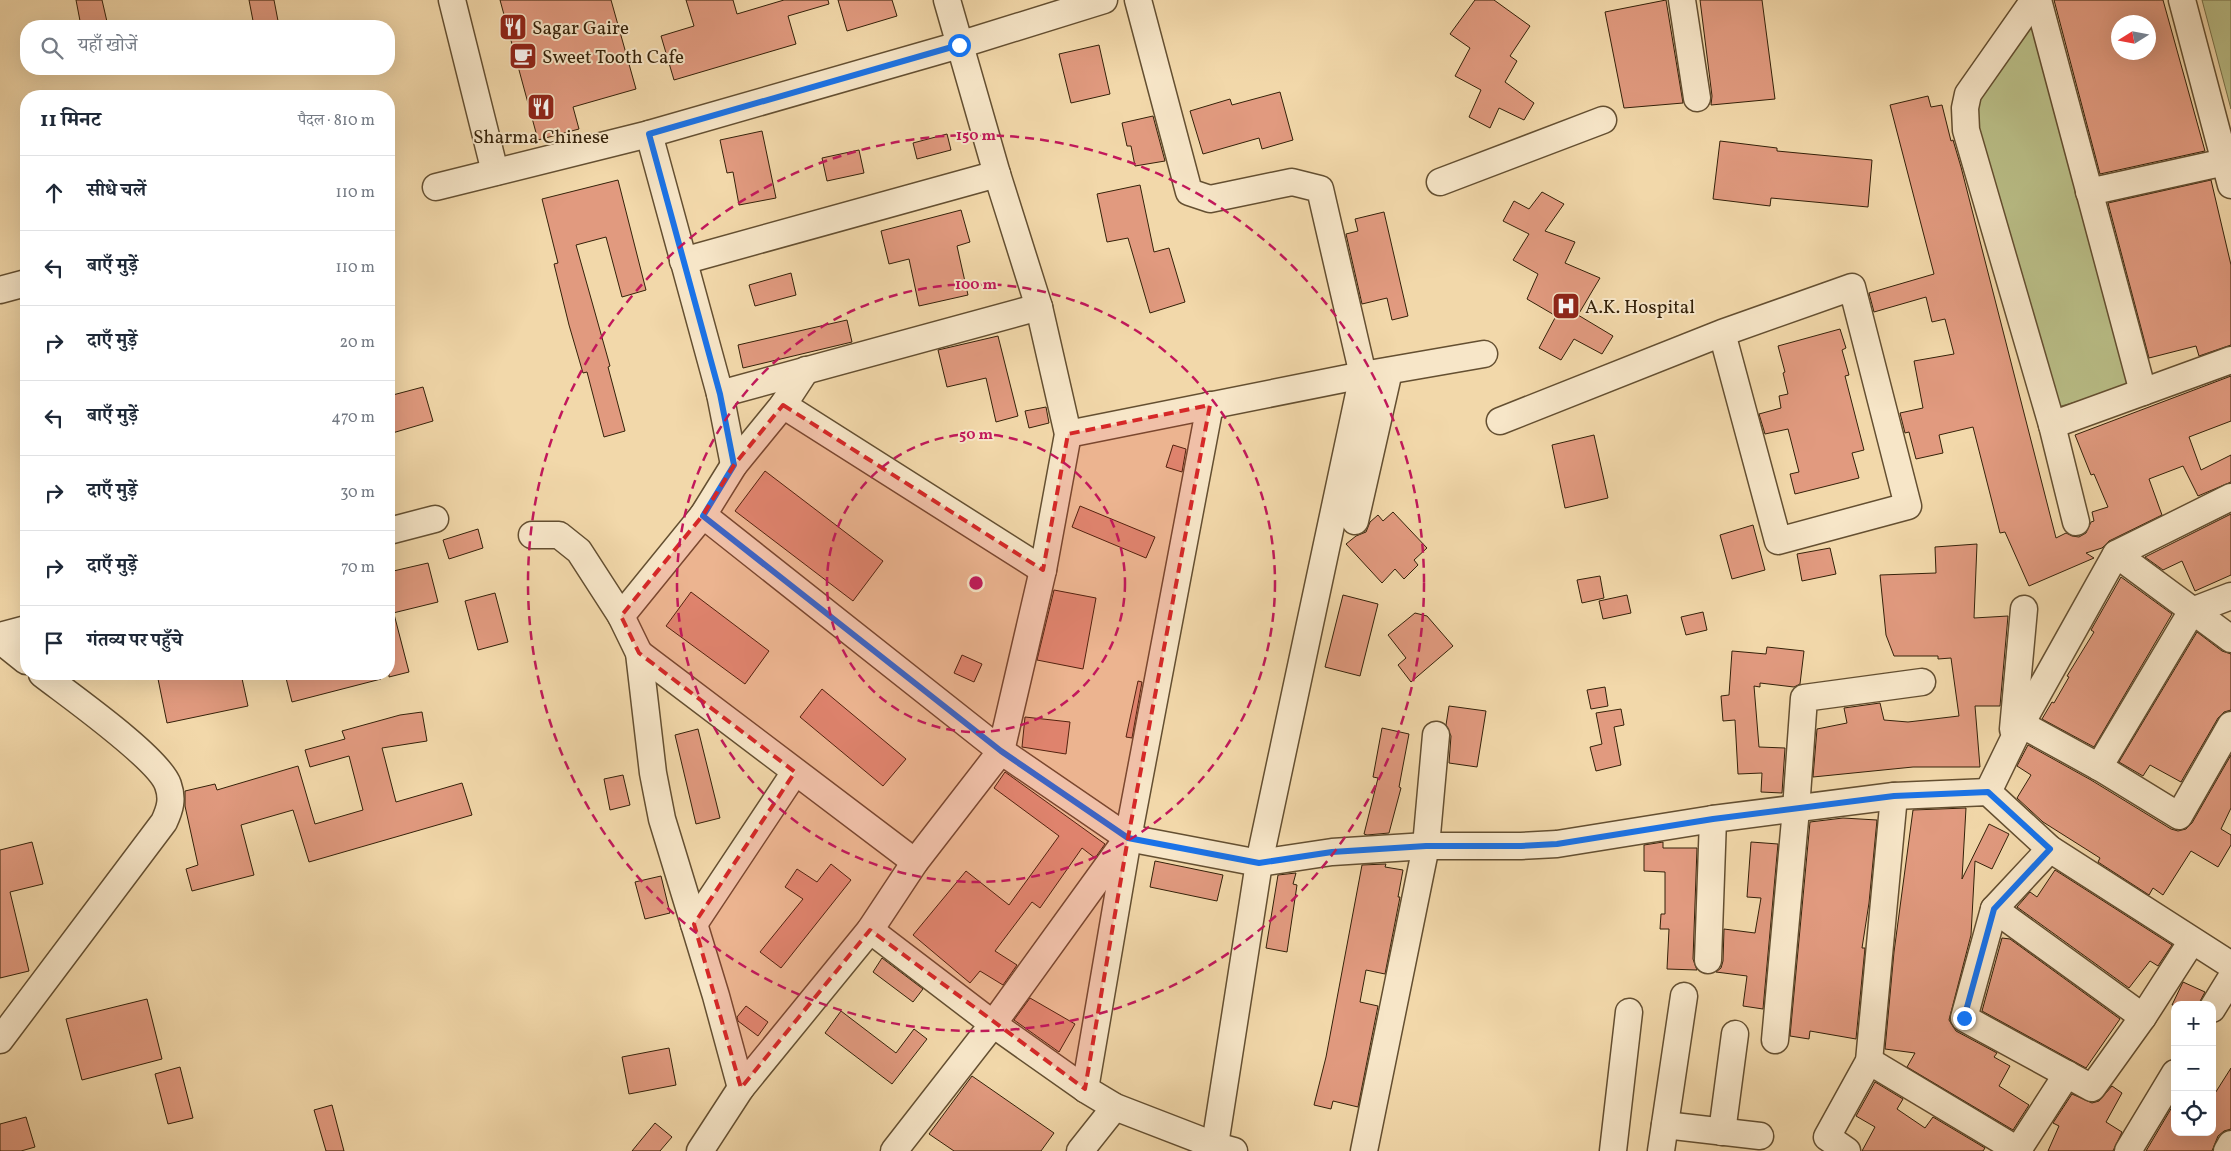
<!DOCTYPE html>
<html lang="hi">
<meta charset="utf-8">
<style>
body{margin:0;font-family:Vollkorn,"Noto Serif Devanagari",serif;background:#f2f2f3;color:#1f2937}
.controls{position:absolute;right:15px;bottom:15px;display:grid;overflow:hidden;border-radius:10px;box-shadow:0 5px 20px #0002}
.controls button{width:45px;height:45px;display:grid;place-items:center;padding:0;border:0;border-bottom:1px solid #e0e1e3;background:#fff;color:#1f2937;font:25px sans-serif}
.compass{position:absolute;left:2111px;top:15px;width:45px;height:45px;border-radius:50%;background:#fff;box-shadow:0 5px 20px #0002;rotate:259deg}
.stop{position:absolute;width:15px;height:15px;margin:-11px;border:4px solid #1a73e8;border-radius:50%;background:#fff}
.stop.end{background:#1a73e8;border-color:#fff;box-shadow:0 1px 5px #0008}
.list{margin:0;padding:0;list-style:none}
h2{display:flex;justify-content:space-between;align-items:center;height:65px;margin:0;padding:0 20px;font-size:21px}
h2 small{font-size:16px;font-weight:400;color:#747a83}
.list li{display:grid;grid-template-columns:32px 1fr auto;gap:15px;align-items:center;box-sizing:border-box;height:75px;padding:0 20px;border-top:1px solid #e0e1e3}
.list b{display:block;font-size:19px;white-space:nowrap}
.list em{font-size:16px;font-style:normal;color:#747a83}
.icon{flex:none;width:28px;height:28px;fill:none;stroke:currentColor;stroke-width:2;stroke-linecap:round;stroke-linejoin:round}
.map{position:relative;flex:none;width:2231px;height:1151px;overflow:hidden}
.search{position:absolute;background:#fff;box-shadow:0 5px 20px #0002;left:20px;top:20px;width:375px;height:55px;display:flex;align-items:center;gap:12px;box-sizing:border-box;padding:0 18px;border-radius:20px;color:#747a83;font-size:19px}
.panel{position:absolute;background:#fff;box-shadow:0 5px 20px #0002;left:20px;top:90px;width:375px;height:590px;border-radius:20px}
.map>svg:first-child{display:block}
.green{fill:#babf88;stroke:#777048}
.building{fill:#e19a7f;stroke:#342109;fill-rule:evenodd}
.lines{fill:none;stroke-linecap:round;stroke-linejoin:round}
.minor-casing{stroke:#644f31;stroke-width:29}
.minor{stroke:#f7e6c8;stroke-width:26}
.route{stroke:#1a73e8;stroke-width:6}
.marked{fill:#d62828;fill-opacity:0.2;stroke:#d62828;stroke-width:4;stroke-dasharray:10 6;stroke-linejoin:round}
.ring{fill:none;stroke:#c2185b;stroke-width:2.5;stroke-dasharray:9 6}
.labels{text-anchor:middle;stroke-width:4;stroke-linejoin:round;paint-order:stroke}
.poi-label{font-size:19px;fill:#342109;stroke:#f7e6c8;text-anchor:start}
.centre{fill:#c2185b;stroke:#f7e6c8;stroke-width:2.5}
.ring-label{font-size:15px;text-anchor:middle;font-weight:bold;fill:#c2185b;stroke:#f7e6c8;stroke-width:4;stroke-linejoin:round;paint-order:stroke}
</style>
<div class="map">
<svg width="2231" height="1151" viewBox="0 0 2231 1151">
<rect width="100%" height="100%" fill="#f2d8aa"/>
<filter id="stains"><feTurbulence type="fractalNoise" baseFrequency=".004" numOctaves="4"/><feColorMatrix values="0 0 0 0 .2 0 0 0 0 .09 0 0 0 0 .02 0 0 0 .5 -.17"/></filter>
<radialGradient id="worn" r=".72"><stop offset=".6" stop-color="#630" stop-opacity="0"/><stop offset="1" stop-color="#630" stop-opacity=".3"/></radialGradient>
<g class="green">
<path d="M2202,0H2231V109Z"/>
<path d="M2031,10L2130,387L2061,406L2049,388L1972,112Z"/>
</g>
<g class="building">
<path d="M76,0H102L108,26H81Z"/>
<path d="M249,0H274L279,26H254Z"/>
<path d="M500,0H611L636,89L573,107L579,129L538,140Z"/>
<path d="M686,0H733L737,14L784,0H828L829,4L788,16L796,44L674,80L661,36L694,26Z"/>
<path d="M838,0H892L897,16L847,31Z"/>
<path d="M1475,0H1494L1530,26L1510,56L1517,61L1505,82L1534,103L1524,120L1499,108L1490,128L1469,117L1481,90L1455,76L1470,48L1450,34Z"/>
<path d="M1666,0L1683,103L1624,108L1605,12Z"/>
<path d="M1700,0H1762L1775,99L1711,105L1712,96Z"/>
<path d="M2054,0H2163L2205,151L2100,174ZM2118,22H2148V52H2118Z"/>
<path d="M1099,45L1110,94L1071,103L1059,54Z"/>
<path d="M1280,92L1293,140L1262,149L1259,138L1203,154L1190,111L1230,99L1232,105Z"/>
<path d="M1928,96L1931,107L1942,105L1951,141L1953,140L1961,167L2056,538L2066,533L2072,536L2079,537L2086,533L2091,522L2094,521L2092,512L2108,507L2094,474L2091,475L2075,435L2231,376V421L2189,437L2201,470L2231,455V482L2198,496L2183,466L2149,479L2162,515L2109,541L2102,548L2086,553L2094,558L2029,586L2005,532L2000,533L1973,427L1939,435L1943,453L1916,459L1909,432L1905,433L1900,413L1923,408L1914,361L1954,354L1945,319L1932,322L1926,297L1874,312L1869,293L1934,274L1890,105Z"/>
<path d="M1153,116L1165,161L1135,166L1131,146H1127L1122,123Z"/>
<path d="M762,131L776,198L739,205L733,172L727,173L720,140Z"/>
<path d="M947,134L951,150L917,159L913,143Z"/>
<path d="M1720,141L1777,148V151L1872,160L1868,207L1771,198L1770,206L1713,199Z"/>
<path d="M859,150L864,173L827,181L822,158Z"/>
<path d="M618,180L646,290L622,297L606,237L576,245L610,366L608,367L625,431L604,437L587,372L583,373L569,325L554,264L558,263L542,199Z"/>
<path d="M2211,180L2231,265V345L2199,356L2196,346L2149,358L2108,203Z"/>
<path d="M1140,185L1154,252L1169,248L1185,302L1150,313L1128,238L1107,242L1097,194Z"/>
<path d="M1542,192L1564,204L1545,231L1575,242L1565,263L1600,278L1578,315L1613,336L1602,354L1574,339L1561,360L1539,348L1556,316L1527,299L1538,274L1513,260L1529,234L1503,221L1514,201L1529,209Z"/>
<path d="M961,210L970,242L957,246L968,295L919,306L909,259L889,264L881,231Z"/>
<path d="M1384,212L1408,316L1392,320L1387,298L1362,304L1346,234L1358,231L1355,219Z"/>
<path d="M791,273L796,295L755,306L749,285Z"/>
<path d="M847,320L852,342L743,368L738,345Z"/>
<path d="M1840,329L1846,348L1842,350L1849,375L1845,376L1864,450L1852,453L1859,478L1795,494L1790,474L1799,472L1788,429L1765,434L1759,414L1781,408L1779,396L1788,394L1783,373L1785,372L1778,346Z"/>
<path d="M998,336L1018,416L996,422L986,378L947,387L938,350Z"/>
<path d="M423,387L433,421L389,434V396Z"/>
<path d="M1046,407L1049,423L1029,428L1025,411Z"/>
<path d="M1594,435L1608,498L1565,508L1552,445Z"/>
<path d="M1173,445L1186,449L1182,472L1166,467Z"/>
<path d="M765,471L883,561L853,601L735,511Z"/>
<path d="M1080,506L1155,537L1146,558L1072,527Z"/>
<path d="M1393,512L1427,548L1414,560L1418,565L1404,579L1395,569L1382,583L1346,544L1356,536L1366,532L1370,522L1378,515L1383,521Z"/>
<path d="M2231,514V575L2195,591L2182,561L2163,570L2145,557Z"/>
<path d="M1753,525L1765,570L1732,579L1720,535Z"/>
<path d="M478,529L483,548L449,559L443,540Z"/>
<path d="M1977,544L1974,618L2008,616L2000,706H1975L1980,767H1913L1813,777L1817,729L1847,723L1844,708L1880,703L1884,720L1908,722L1959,716L1951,658L1938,659V656H1894L1886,635L1880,575L1936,573L1935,547Z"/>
<path d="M1830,548L1836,574L1802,581L1797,554Z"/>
<path d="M428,563L438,602L389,614V572Z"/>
<path d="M1600,576L1604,598L1582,603L1577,580Z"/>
<path d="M2121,577L2172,614L2094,747L2042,719L2052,702L2054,703L2069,677L2067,676L2094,632L2091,630Z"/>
<path d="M1054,590L1096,598L1083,669L1037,660Z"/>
<path d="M691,592L769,651L745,684L666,626Z"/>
<path d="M495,593L508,642L478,650L465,601Z"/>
<path d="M1343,595L1378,604L1360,676L1325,667Z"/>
<path d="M1627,595L1631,613L1603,619L1599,601Z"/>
<path d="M1703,612L1707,630L1686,635L1681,617Z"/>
<path d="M1415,613L1427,616L1453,646L1411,682L1398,665L1406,658L1388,635Z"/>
<path d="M394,614L409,672L389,677V615Z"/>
<path d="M2197,632L2222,651L2231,654V710L2224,712L2218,718L2181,782L2150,765L2143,776L2119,762Z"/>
<path d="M1767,647L1804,651L1800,684L1794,687L1760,683V687L1754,686L1759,747L1785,748L1782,793L1761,792L1762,773L1738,774L1735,720L1723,721L1721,696L1729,695L1732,651L1766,654Z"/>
<path d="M962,655L982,664L974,682L954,673Z"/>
<path d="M157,674H241L248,706L167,723Z"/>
<path d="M285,674H380L381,679L292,702Z"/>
<path d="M1138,681L1142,682L1132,738L1126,737Z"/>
<path d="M1605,687L1608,706L1591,709L1587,690Z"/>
<path d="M822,689L906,759L883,786L800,717Z"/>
<path d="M1449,706L1486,711L1477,767L1449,763L1451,736L1446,725Z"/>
<path d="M1621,709L1624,725L1614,727L1621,765L1596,771L1590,747L1602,744L1596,713Z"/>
<path d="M422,712L427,741L382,748L396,802L462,783L472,815L309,862L293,810L241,825L254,875L192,891L186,869L198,865L185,806V791L215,784L217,790L298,766L315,824L363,810L349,756L310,767L305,750L345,739L342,731L400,715Z"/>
<path d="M1025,717L1070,722L1066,754L1022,747Z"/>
<path d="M1382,728L1409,734L1399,787L1401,788L1389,833L1367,835L1364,834L1378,778L1373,777Z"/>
<path d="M698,729L720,818L696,824L675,735Z"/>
<path d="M2028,745L2091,780L2171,829L2178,831L2186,829L2192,823L2231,755V808L2221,829L2231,835V845L2218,867L2191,851L2163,895L2153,888L2149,895L2098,862L2100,858L2043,822L2017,798L2031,775L2017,766Z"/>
<path d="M1005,772L1105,844L1095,858L1082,848L1040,908L1032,902L995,951L1017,965L1003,985L980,971L970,983L913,935L966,871L1009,905L1059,836L994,788Z"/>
<path d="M623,775L630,805L610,810L604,779Z"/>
<path d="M1966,808L1962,879L1989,824L2009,834L1992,869L1975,861L1971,935L1949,1020L1956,1031L1997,1053L1994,1057L2010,1066L1999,1086L2029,1105L2013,1130L1907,1067L1915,1053L1885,1049L1894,952L1913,810Z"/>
<path d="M1843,818L1877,820L1869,903L1862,948H1865L1856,1039L1810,1031L1809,1039L1790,1036L1810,822Z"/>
<path d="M32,842L43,884L10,892L29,971L0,978V850Z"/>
<path d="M1663,842V848H1697L1693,959L1697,970L1667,969L1669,929H1660L1661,914H1665V872L1644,871V845Z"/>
<path d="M1751,842L1778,844L1763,1009L1743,1006L1747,976L1716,972L1721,968L1723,961L1724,929L1755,933L1761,898L1747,897Z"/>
<path d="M1155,861L1223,875L1217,901L1150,887Z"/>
<path d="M831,864L851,880L781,968L760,952L803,899L785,887L797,869L817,882Z"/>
<path d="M1386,864L1385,867L1403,870L1398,897H1400L1385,974L1366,970L1360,1002L1378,1006L1358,1107L1333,1101L1331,1109L1314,1105L1326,1057L1362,865Z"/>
<path d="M2055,870L2172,945L2158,966L2150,961L2129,988L2017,907L2030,892L2037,897Z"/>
<path d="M1296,873L1293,884L1297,885L1287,952L1266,948L1278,875Z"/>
<path d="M661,876L670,913L645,919L635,882Z"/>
<path d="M2002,938L2010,939L2120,1019L2086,1068L1982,1011Z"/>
<path d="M882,958L923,989L913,1002L873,972Z"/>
<path d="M2183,982L2205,992L2198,1005H2172Z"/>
<path d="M1030,998L1075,1024L1059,1052L1014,1020Z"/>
<path d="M147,999L162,1059L82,1080L66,1019Z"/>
<path d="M746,1006L768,1022L758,1036L738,1021L737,1017Z"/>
<path d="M841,1011L896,1053L914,1029L927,1039L892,1084L825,1033Z"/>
<path d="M669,1048L676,1085L629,1094L622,1057Z"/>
<path d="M180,1067L193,1118L168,1124L155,1074Z"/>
<path d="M2231,1068V1129L2224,1131L2218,1136L2212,1151H2146L2175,1102V1132H2212V1098Z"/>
<path d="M972,1076L1054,1133L1041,1151H954L929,1134Z"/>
<path d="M1875,1082L1903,1099L1897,1109L1925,1128L1933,1117L1985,1148L1983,1151H1862L1875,1127L1856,1116Z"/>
<path d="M2112,1086L2122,1093L2106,1122L2122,1132L2113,1151H2048L2059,1126L2053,1123L2072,1094L2092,1103L2099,1101Z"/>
<path d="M332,1105L344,1151H326L314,1110Z"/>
<path d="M26,1117L35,1147L21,1151H0V1124Z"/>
<path d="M655,1123L672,1137L660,1151H632Z"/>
</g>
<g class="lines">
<defs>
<g id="minor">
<path d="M452,0L495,172"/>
<path d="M1138,0L1189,192L1210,199L1292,182L1320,189L1363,375L1259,863L1214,1151"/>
<path d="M1682,0L1697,98"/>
<path d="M2034,0L1968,94L1965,108L1966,130L2052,425L2076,522"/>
<path d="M2038,0L2143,392"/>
<path d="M2182,0L2231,185"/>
<path d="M649,134L720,394L734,465"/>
<path d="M1440,182L1603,120"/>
<path d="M436,187L649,134L959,45L1104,0"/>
<path d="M2089,192L2225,162"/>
<path d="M683,261L997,174"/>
<path d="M0,290L26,283"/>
<path d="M720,394L1039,307"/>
<path d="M783,405L1043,570"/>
<path d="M1500,421L1722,333L1852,287L1908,506L1778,541L1722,333"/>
<path d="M2052,425L2231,360"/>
<path d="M1068,434L1363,375L1484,354"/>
<path d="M703,515L1001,751L1128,838L1259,863L1332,852L1426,846H1521L1557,844L1713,819L1894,796L1988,792L2050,849L2231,965"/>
<path d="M1355,521L1389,371"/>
<path d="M389,531L435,519"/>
<path d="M532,535H559L579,551L621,616L639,653L653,773L662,819L716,996L741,1088"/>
<path d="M2116,554L2231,639"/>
<path d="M621,616L703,515L734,465L783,405L806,370"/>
<path d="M0,636L26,629"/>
<path d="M0,640L26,661"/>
<path d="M639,653L915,862"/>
<path d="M2021,724L2099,767L2179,816L2231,725"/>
<path d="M2013,729L2024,609"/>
<path d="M2099,767L2192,611L2231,596"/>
<path d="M1988,792L2021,724L2116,554L2231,497"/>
<path d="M2050,849L1994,909L1964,1018L2092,1088L2143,1017L2192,941"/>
<path d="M1994,909L2143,1017"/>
<path d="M694,924L795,772"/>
<path d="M870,930L993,1024L1085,1089L1115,1107L1216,1146L1234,1151"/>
<path d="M1708,960L1713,819"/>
<path d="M2212,1009L2231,978"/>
<path d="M0,1040L164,822C170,809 173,799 168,785C159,758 69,695 42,674"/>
<path d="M1775,1040L1796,809L1804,698L1922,682"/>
<path d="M1869,1061L2019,1151"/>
<path d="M1085,1089L1128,838L1210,405"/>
<path d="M1665,1125L1760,1136"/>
<path d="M1722,1132L1735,1034"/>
<path d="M2018,1150L2067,1074"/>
<path d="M700,1151L741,1088L870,930L915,862L1001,751L1043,570L1068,434L1039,307L997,174L947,0"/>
<path d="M894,1151L993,1024L1124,843"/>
<path d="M1080,1151L1115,1107"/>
<path d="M1364,1151L1426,846L1436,735"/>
<path d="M1613,1151L1629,1012"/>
<path d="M1661,1151L1684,996"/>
<path d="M1847,1151L1827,1137L1869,1061L1894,796"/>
<path d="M2128,1151L2175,1073"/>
<path d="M2227,1151L2231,1144"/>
</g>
</defs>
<use href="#minor" class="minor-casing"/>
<use href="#minor" class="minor"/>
</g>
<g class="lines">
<path class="route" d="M959,45L649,134L720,394L734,465L703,516L1001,751L1128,838L1259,863L1332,852L1426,846H1521L1557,844L1713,819L1894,796L1988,792L2050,849L1994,909L1964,1018"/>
</g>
<path class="marked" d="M783,405L1043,570L1068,434L1210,405L1128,838L1085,1089L870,930L741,1088L694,924L795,772L639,653L621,616L703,515L734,465Z"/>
<g class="ring">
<circle cx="976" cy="583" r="149"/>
<circle cx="976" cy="583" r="299"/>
<circle cx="976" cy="583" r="448"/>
</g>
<defs>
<symbol id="restaurant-square" viewBox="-11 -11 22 22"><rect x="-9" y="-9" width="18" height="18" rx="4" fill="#8f2418" stroke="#f7e6c8"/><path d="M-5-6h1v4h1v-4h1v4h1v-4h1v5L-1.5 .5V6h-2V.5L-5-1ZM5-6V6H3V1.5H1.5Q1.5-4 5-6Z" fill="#fff"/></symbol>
<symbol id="cafe-square" viewBox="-11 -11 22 22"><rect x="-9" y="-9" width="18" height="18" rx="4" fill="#8f2418" stroke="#f7e6c8"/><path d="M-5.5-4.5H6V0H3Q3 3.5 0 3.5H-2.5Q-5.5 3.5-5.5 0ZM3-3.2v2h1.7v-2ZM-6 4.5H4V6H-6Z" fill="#fff"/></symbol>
<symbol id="hospital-square" viewBox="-11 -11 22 22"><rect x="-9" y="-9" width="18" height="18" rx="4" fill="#8f2418" stroke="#f7e6c8"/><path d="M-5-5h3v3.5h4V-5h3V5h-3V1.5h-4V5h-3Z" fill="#fff"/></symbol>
</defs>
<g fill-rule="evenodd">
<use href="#restaurant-square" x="497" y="11" width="32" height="32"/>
<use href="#cafe-square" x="507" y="40" width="32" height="32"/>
<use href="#restaurant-square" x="525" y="91" width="32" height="32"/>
<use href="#hospital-square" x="1550" y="290" width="32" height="32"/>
</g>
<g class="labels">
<g class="poi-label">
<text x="532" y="34">Sagar Gaire</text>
<text x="542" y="63">Sweet Tooth Cafe</text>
<text x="541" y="143" text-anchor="middle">Sharma Chinese</text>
<text x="1585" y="313">A.K. Hospital</text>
</g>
</g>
<circle cx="976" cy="583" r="8" class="centre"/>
<g class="ring-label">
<text x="976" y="140">150 m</text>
<text x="976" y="289">100 m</text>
<text x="976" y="439">50 m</text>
</g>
<rect width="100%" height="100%" filter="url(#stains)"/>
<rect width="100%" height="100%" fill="url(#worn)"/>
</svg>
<div class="controls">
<button>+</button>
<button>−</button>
<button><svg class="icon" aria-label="locate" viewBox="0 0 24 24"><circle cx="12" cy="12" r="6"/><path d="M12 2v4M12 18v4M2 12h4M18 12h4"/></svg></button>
</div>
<svg class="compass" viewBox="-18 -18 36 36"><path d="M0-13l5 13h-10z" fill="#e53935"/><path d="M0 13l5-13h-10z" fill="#747a83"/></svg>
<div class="stop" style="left:959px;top:45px"></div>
<div class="stop end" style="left:1964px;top:1018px"></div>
<div class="search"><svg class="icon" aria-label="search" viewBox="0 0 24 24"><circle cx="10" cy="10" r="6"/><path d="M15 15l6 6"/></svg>यहाँ खोजें</div>
<section class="panel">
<h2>11 मिनट<small>पैदल · 810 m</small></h2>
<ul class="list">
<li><svg class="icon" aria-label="ahead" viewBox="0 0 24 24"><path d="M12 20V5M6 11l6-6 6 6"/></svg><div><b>सीधे चलें</b></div><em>110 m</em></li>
<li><svg class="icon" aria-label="left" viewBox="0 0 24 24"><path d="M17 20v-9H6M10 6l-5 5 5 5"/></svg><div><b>बाएँ मुड़ें</b></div><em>110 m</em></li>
<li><svg class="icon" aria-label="right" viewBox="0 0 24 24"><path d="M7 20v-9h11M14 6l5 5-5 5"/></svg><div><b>दाएँ मुड़ें</b></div><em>20 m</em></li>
<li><svg class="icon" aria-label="left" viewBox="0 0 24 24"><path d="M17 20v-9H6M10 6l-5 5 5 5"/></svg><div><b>बाएँ मुड़ें</b></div><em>470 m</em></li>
<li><svg class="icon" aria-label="right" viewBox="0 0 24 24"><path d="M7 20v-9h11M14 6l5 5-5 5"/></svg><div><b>दाएँ मुड़ें</b></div><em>30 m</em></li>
<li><svg class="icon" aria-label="right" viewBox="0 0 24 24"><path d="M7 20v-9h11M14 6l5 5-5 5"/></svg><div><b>दाएँ मुड़ें</b></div><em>70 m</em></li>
<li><svg class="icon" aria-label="arrive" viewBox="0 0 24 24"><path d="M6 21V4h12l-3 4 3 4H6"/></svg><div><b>गंतव्य पर पहुँचे</b></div></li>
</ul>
</section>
</div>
